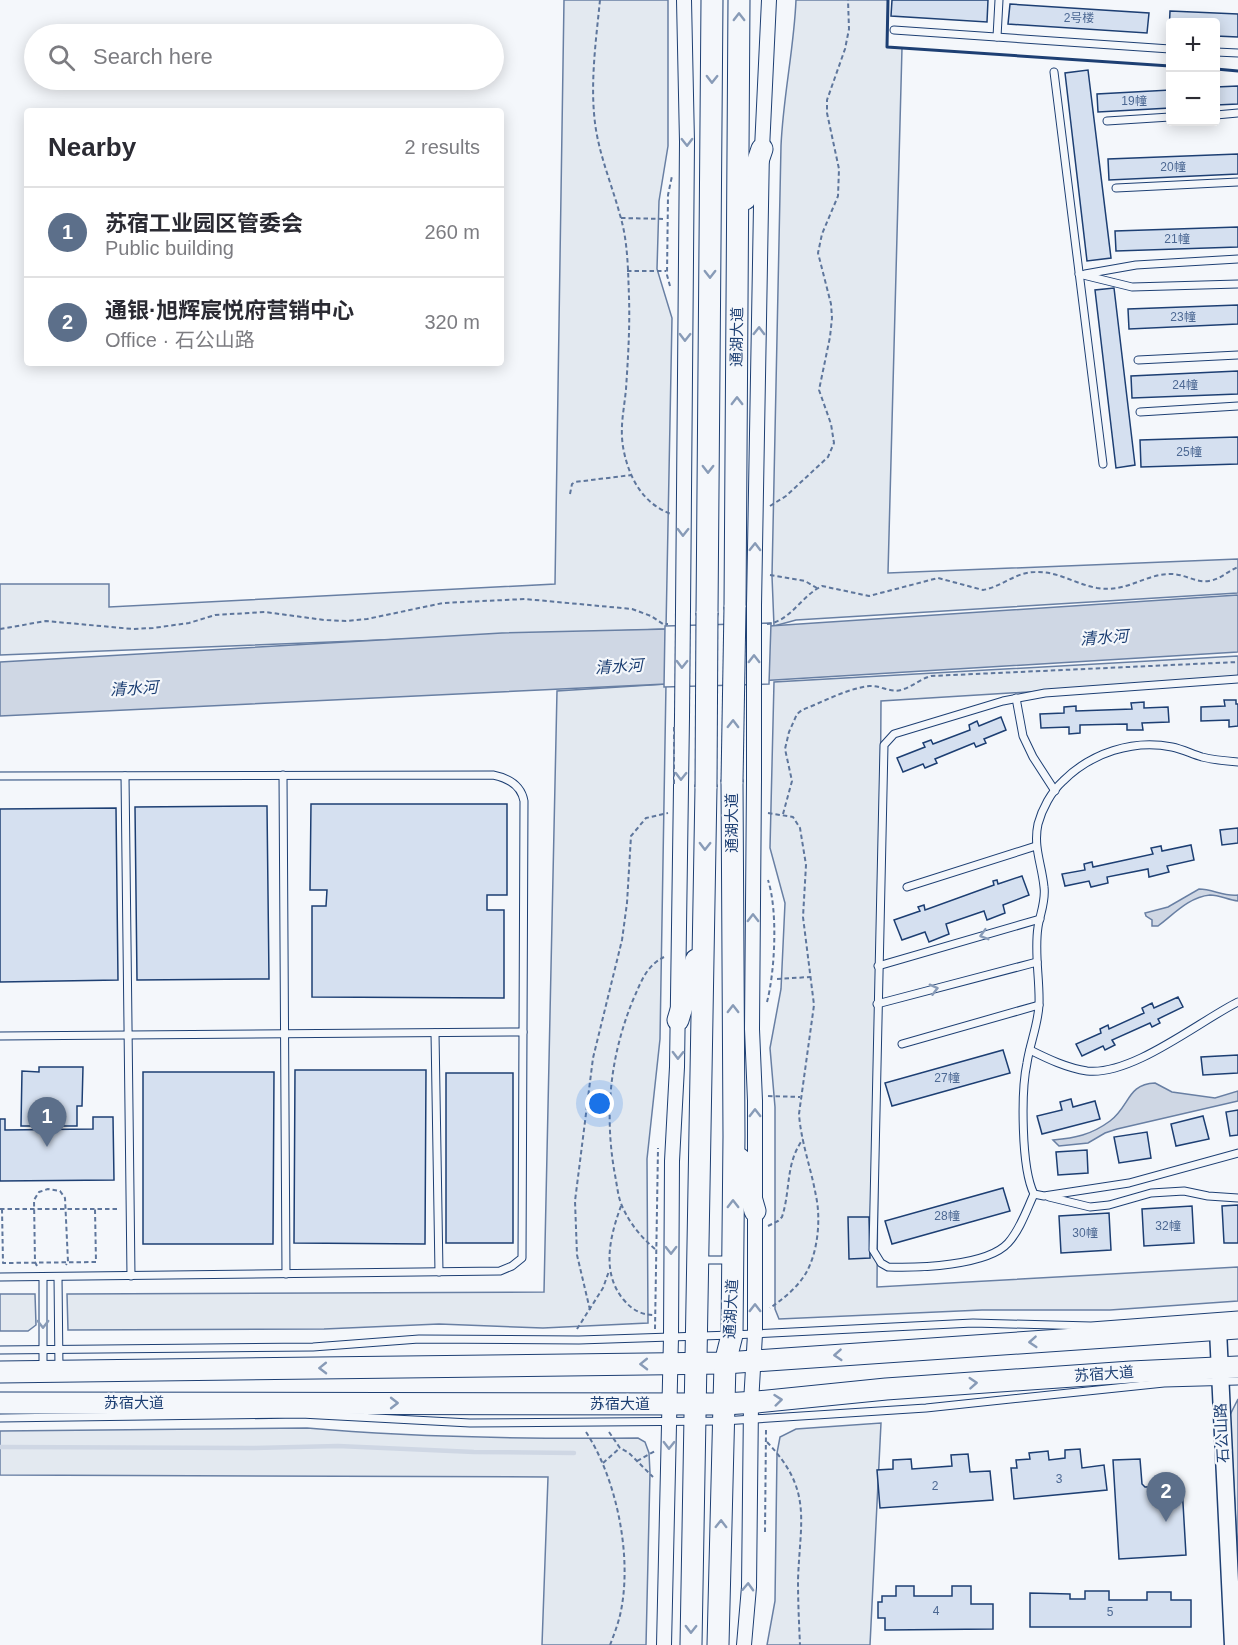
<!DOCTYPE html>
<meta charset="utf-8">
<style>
body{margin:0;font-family:Arial,"Noto Sans SC",sans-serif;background:#f2f2f3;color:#2b2b33}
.controls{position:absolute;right:18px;top:18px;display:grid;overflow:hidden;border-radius:6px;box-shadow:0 3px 15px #0003}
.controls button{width:54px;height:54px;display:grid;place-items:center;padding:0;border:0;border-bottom:2px solid #e1e1e2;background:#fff;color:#2b2b33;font:30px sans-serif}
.you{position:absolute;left:600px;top:1104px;width:21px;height:21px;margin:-15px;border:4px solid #fff;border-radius:50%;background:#1a73e8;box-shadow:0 0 0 9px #1a73e833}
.badge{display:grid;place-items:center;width:39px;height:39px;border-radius:50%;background:#ea580c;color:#fff;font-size:20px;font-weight:700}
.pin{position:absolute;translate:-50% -50px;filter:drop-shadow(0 2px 3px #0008)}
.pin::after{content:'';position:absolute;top:32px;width:21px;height:18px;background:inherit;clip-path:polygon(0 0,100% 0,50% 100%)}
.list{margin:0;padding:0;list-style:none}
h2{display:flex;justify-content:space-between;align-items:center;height:78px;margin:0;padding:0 24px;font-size:26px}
h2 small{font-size:20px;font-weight:400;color:#7c7c81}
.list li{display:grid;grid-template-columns:39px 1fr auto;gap:18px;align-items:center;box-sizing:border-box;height:90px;padding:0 24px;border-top:2px solid #e1e1e2}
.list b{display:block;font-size:22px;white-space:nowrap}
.list p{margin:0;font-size:20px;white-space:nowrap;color:#7c7c81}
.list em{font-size:20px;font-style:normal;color:#7c7c81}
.icon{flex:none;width:33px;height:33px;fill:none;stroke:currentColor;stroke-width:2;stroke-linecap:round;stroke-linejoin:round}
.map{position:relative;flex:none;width:1238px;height:1645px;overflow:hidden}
.search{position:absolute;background:#fff;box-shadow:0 3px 15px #0003;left:24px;top:24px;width:480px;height:66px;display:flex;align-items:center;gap:15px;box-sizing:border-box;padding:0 21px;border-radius:33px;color:#7c7c81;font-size:22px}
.panel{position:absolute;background:#fff;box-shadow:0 3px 15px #0003;left:24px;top:108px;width:480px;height:258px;border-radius:6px}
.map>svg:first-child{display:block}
.green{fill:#e3e9f0;stroke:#687fa3;stroke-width:1.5}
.water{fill:#cfd7e4;stroke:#687fa3;stroke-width:1.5}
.pier{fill:#f4f7fb;stroke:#687fa3;stroke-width:1.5}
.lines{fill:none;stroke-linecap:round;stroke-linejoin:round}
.stream{stroke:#cfd7e4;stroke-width:4.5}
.building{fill:#d5e0f0;stroke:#1d3f73;stroke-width:1.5}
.service-casing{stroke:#1d3f73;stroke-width:9}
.minor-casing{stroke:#1d3f73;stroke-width:16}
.tertiary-casing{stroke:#1d3f73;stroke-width:19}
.primary-casing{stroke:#1d3f73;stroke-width:23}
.path{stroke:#5e769c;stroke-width:2;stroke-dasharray:4.5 3;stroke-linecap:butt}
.service{stroke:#f4f7fb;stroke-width:7}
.minor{stroke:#f4f7fb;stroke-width:14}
.tertiary{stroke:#f4f7fb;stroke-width:16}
.primary{stroke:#f4f7fb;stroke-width:21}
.minor-bridge-casing{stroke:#1d3f73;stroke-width:16;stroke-linecap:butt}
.primary-bridge-casing{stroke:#1d3f73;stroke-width:23;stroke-linecap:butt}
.path-bridge{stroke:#5e769c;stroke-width:2;stroke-dasharray:4.5 3;stroke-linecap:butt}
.minor-bridge{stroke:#f4f7fb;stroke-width:14}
.primary-bridge{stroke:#f4f7fb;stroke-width:21}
.wall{stroke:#1d3f73;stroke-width:3}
.oneway{stroke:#889bb7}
.labels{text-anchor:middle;stroke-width:4.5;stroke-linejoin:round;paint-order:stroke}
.number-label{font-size:12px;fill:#4b6792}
.street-label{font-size:15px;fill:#1d3f73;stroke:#f4f7fb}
.water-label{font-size:16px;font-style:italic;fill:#1d3f73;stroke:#f4f7fb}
</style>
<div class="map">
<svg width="1238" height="1645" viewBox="0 0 1238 1645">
<rect width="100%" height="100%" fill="#f4f7fb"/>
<g class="green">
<path d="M564,0H668V146L659,201L657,269L672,318L666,629L0,655V584H109V607L555,584Z"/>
<path d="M796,0H888L887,47L902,48L888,573L1238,559V593L796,620L774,626L772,576L781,146C783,97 794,49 796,0Z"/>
<path d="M1238,656V679L881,701L877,1287L1238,1267V1301L1110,1310H982L779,1319L775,1309V1107L770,1048L781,989L785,903L770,848L774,682Z"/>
<path d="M666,684L660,1039L647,1159L648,1323L543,1328L439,1324L324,1329L68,1330L67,1294L544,1292L557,691Z"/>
<path d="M0,1294H35L36,1325L28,1331H0Z"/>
<path d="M1238,1399V1565L1230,1415Z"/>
<path d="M881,1423L870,1645H767L775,1601L777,1453L780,1437L796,1429Z"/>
<path d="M307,1428C417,1438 528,1439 638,1438L645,1442L649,1453L650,1473L646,1645H542L548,1477L0,1475V1431Z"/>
</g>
<g class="water">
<path d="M1238,595V652L743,682L666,684L0,716V662L502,633L755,627Z"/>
<path d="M1199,889C1213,889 1224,897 1238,895V901C1228,900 1220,895 1210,895C1189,897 1174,914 1158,926H1152V920L1146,916L1145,913L1168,907Z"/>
<path d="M1155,1083L1172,1092L1215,1098L1238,1091V1101L1117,1129L1105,1133L1088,1143L1059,1146L1053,1140C1075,1138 1091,1135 1110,1121C1130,1106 1127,1084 1155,1083Z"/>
</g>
<path class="pier" d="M771,623L769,684L664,687L665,626Z"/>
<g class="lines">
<path class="stream" d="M0,1447L252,1448L338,1446L474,1452L574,1453"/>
</g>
<g class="building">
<path d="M892,0H988L987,22L891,16Z"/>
<path d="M1010,4L1149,13L1147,33L1008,24Z"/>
<path d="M1170,11L1238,14V37L1216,36V22H1170L1169,34Z"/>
<path d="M1088,70L1111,258L1087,261L1065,73Z"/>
<path d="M1238,86V104L1216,105V87Z"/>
<path d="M1170,90V108L1098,112L1097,94Z"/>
<path d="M1238,154V174L1109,180L1108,159Z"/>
<path d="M1238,227V247L1116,251L1115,231Z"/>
<path d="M1114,288L1135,465L1116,468L1095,290Z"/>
<path d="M1238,305V324L1129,329L1128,309Z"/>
<path d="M1238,371V394L1132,398L1131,376Z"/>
<path d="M1238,437V464L1141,467L1140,440Z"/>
<path d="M1224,700H1236V704H1238V726L1229,727V720L1201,721V707L1225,706Z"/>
<path d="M1144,702V708L1168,707L1169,722L1142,723L1143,730H1127V724L1080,725V733L1069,734V727L1041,728L1040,714L1064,713V707L1076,706V711L1132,709L1131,703Z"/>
<path d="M1001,717L1006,730L984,739L986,743L976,747L974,743L935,759L937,763L925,768L923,764L903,772L897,758L925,747L923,743L931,740L933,744L970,730L969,725L977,721L979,726Z"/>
<path d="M311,804H507V895H487V910H504V998L312,997V906H326L327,890H310Z"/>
<path d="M267,806L269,979L137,980L135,807Z"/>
<path d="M116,808L118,980L0,982V809Z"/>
<path d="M1238,828V843L1222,845L1220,830Z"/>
<path d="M1191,845L1194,860L1167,866L1169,872L1149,877L1148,869L1107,877L1108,883L1091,887L1089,881L1065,886L1062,874L1085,870L1084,864L1092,862L1093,867L1153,854L1151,848L1161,846L1162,851Z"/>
<path d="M1022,876L1029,895L1003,905L1005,913L987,920L984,911L946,924L949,934L929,942L925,932L902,940L894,920L920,911L918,907L924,905L925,910L994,885L993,881L997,880L998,884Z"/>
<path d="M1178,997L1183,1007L1158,1019L1160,1023L1152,1027L1150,1023L1112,1040L1115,1045L1105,1050L1103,1046L1082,1056L1076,1044L1101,1033L1100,1029L1108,1025L1109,1029L1144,1013L1142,1008L1152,1003L1154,1008Z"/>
<path d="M1003,1050L1010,1073L892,1106L885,1083Z"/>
<path d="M1238,1055V1073L1203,1075L1201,1057Z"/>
<path d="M39,1067H83L82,1106H77V1126H21L22,1071L39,1072Z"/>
<path d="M295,1070H426L425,1244L294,1243Z"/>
<path d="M143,1072H274L273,1244H143Z"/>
<rect x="446" y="1073" width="67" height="170"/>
<path d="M1071,1099L1073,1107L1095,1101L1100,1119L1042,1134L1037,1116L1062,1110L1060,1102Z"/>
<path d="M1238,1110V1135L1230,1136L1226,1112Z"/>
<path d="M1203,1116L1209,1139L1176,1146L1171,1124Z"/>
<path d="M93,1117H113L114,1180L0,1181V1119H5V1130L93,1129Z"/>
<path d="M1147,1132L1151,1158L1119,1163L1114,1137Z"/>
<path d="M1087,1150L1088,1173L1058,1175L1056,1152Z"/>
<path d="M1003,1188L1010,1211L892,1244L885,1221Z"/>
<path d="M1238,1205V1243H1224L1222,1206Z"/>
<path d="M1192,1206L1194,1243L1144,1246L1142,1209Z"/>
<path d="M1109,1213L1111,1250L1061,1253L1059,1216Z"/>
<path d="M848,1217H869L870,1258L849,1259Z"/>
<path d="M1080,1449L1082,1468L1104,1465L1107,1490L1014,1499L1011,1468H1017L1016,1460L1030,1459L1029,1453L1048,1451L1049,1460L1065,1458V1450Z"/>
<path d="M968,1454L970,1472L990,1471L993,1500L880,1508L877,1470L893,1469V1460L911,1459L912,1469L952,1466L951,1455Z"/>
<path d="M1140,1459L1142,1484L1145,1487L1182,1486L1186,1555L1119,1559L1113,1460Z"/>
<path d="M896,1586H914V1596H952V1586H971V1604H993V1629L885,1630V1618H878V1602H882V1596H896Z"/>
<path d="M1085,1591H1109V1600H1147V1592H1171V1600H1191V1627H1030V1593L1070,1594V1599H1085Z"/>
</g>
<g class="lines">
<defs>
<g id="service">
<path d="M894,30L1170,49"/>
<path d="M997,37L999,0"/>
<path d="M1216,52L1238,53"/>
<path d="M1054,72L1103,464"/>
<path d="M1216,115L1238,113"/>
<path d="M1107,121L1170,117"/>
<path d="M1116,188L1238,182"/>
<path d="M1079,274L1132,287L1238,284"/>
<path d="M1085,274L1136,265L1238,259"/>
<path d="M1138,360L1238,355"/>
<path d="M1140,412L1238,406"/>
<path d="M1016,698L1023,736L1033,757L1055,791"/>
<path d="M1238,762C1226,761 1214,760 1202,757C1192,754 1182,749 1172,747C1133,739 1091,753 1063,781C1051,792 1042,809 1038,824C1033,847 1042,865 1044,887C1046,901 1040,914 1038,927C1034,953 1040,979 1039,1005C1038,1025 1030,1043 1027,1063C1021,1091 1021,1168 1034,1194L1044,1196L1129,1183L1238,1153"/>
<path d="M283,775L286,1274"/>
<path d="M0,776L493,775C508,778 521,785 524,801L522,1258L512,1266L500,1271L0,1277"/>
<path d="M125,776L131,1276"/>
<path d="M907,887L1036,846"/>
<path d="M878,966L1040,919"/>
<path d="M877,1004L1037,962"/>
<path d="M435,1033L439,1272"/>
<path d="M0,1036L523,1032"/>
<path d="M902,1044L1039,1005"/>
<path d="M1030,1050C1048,1059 1067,1068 1087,1071C1132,1076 1198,1022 1238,1002"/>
<path d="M1034,1194C1027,1209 1020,1230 1008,1243C987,1266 918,1268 888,1267L881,1263L873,1250L884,745L894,734L1003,701L1045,693L1238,679"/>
<path d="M1049,1197L1090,1207L1109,1205L1151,1193L1184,1191L1208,1196L1238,1198"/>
<path d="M701,1260H729"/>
<path d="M58,1277L59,1369"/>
<path d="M0,1350L313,1347L419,1339L579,1340L732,1335L973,1323L1091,1326L1238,1315"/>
<path d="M43,1370V1277"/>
<path d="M0,1418L301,1414L470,1423L723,1421L926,1408L1164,1383L1238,1381"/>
</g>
<g id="minor">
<path d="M754,605L762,149L769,0"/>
<path d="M683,610L687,142L684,0"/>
<path d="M664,1645L671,1337L672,1161L677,1067L682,717"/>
<path d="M744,1645L749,1587L751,1403L755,1334V1101L752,1029L754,780"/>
</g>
<path id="tertiary" d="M1218,1330L1233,1645"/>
<g id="primary">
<path d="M745,199L762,149"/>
<path d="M735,607L739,0"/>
<path d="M707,613L712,0"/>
<path d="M678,1020L696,960"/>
<path d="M740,1159L755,1211"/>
<path d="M0,1372L725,1363L1238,1328"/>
<path d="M0,1403L724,1404L757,1402L886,1389L1131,1372L1238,1367"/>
<path d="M691,1645L706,787"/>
<path d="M718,1645L725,1363L732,1335L734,1136L732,782"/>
</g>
</defs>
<use href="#service" class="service-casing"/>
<use href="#minor" class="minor-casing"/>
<use href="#tertiary" class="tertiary-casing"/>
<use href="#primary" class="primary-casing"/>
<g class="path">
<path d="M600,0C596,40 590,83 595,123C599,155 612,185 620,215C628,241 628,271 629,297C630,328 628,358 626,389C624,411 619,429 624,452C630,480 644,504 671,514"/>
<path d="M621,218L666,219"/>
<path d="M627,271H666"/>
<path d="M670,286L667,275L668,195L672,176"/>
<path d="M570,494L572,484L575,482L632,475"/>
<path d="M770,506L786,496L828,457L834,443L831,424L819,390L830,337L832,318L831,304L818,253L822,234L838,196L839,169L827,113V100L845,49L849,29L848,0"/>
<path d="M770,575L805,581L817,588"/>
<path d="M767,624C790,622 802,595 822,586L869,596L938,578L983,590C1001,587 1016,572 1035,572C1058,571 1075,584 1097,588C1128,593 1145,573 1173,574C1186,575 1197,583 1209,581C1221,579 1228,571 1238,567"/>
<path d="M0,629L46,621L133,629L153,628L189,623L215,615L265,612L324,620L346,621L367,619L443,603L525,599L632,609L651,616L663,624H668"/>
<path d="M768,813L793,817L800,828L806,865L803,917L814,1005L799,1114C801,1142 811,1168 816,1196C821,1219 818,1252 806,1273C798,1287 783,1299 770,1308"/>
<path d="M783,814L792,781L785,749L789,732L797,714L802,710C823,702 846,689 869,686C880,685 890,693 901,690C912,687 920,679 931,676L1238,662"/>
<path d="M777,979L810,977"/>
<path d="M767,1002C775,971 778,911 768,880"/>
<path d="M768,1096L800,1097"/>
<path d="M621,1206C610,1236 601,1272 623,1299C632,1310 641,1315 655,1315"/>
<path d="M0,1209H120"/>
<path d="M2,1209L3,1263L96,1262L95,1209"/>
<path d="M768,1226L778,1221L782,1217C791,1189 785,1164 803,1139"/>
<path d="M655,1249C641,1237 630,1224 622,1206C618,1197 617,1185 615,1175C604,1115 610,1056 633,1000C641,982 646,966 664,957"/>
<path d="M37,1266L35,1262L34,1200L39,1192L48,1189L60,1191L65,1198L68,1262L66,1265"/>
<path d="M590,1310L577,1255L575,1201L593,1058L622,940L627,903L631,836L646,818L668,813"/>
<path d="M577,1329L603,1288L609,1271"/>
<path d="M655,1329L658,1148"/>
<path d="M586,1432C616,1478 631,1551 622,1605C620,1619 615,1632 610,1645"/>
<path d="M609,1432L620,1448L629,1453L653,1477"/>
<path d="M767,1442C813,1490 800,1520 798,1580C798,1602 799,1623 800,1645"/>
<path d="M637,1461L655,1451"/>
<path d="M603,1463L620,1448"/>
<path d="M765,1532L766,1430"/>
</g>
<use href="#service" class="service"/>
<use href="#minor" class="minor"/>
<use href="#tertiary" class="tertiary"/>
<use href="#primary" class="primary"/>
<defs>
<g id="minor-bridge">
<path d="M754,605V780"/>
<path d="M682,717L683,610"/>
</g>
<g id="primary-bridge">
<path d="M732,782L735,607"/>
<path d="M706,787L707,613"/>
</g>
</defs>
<use href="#minor-bridge" class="minor-bridge-casing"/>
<use href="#primary-bridge" class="primary-bridge-casing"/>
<path class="path-bridge" d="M674,784V727"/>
<use href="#minor-bridge" class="minor-bridge"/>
<use href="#primary-bridge" class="primary-bridge"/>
<g class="wall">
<path d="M888,0L887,47L1170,66"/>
<path d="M1216,69L1238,71"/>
</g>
</g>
<defs><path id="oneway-chevron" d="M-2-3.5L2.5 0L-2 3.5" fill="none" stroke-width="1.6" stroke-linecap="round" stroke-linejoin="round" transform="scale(1.5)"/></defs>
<g class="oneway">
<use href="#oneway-chevron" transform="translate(739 17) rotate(-90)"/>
<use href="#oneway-chevron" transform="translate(712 79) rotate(91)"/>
<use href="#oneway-chevron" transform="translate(687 142) rotate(89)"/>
<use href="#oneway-chevron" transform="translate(710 274) rotate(90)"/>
<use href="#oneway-chevron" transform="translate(759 331) rotate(-89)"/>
<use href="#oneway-chevron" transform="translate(685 337) rotate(91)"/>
<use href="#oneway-chevron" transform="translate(737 401) rotate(-90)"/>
<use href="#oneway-chevron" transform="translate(708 469) rotate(90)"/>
<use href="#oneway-chevron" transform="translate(683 532) rotate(91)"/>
<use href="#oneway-chevron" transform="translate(755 547) rotate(-89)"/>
<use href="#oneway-chevron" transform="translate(754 659) rotate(-90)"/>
<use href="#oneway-chevron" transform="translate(682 664) rotate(91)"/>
<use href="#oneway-chevron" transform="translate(733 724) rotate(-89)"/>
<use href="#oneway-chevron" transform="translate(681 776) rotate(91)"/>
<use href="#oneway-chevron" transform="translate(705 846) rotate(91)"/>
<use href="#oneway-chevron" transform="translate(753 918) rotate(-90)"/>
<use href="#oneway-chevron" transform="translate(984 935) rotate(164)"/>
<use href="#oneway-chevron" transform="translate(934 989) rotate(-15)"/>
<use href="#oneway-chevron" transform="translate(733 1009) rotate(-90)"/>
<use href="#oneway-chevron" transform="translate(678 1055) rotate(91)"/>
<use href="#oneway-chevron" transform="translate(755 1113) rotate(-90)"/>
<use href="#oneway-chevron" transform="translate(733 1204) rotate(-90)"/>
<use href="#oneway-chevron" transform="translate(671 1250) rotate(90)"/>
<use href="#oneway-chevron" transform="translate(755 1308) rotate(-90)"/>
<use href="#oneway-chevron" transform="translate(43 1324) rotate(90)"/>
<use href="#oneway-chevron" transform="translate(1033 1342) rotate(176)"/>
<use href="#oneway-chevron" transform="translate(838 1355) rotate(176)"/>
<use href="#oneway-chevron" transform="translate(644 1364) rotate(179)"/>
<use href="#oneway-chevron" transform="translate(323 1368) rotate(179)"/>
<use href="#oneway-chevron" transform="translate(973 1383) rotate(-4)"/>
<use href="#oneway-chevron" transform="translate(778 1400) rotate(-6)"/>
<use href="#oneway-chevron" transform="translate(394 1403)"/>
<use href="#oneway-chevron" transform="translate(669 1445) rotate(91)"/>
<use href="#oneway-chevron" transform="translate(721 1524) rotate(-89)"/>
<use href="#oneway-chevron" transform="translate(748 1587) rotate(-88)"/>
<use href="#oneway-chevron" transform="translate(691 1629) rotate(91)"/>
</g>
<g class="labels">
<g class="number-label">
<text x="1079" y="22">2号楼</text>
<text x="1134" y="105">19幢</text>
<text x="1173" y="171">20幢</text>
<text x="1177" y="243">21幢</text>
<text x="1183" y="321">23幢</text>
<text x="1185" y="389">24幢</text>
<text x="1189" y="456">25幢</text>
<text x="947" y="1082">27幢</text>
<text x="947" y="1220">28幢</text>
<text x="1168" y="1230">32幢</text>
<text x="1085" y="1237">30幢</text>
<text x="1059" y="1483">3</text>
<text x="935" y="1490">2</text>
<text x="936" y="1615">4</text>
<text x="1110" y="1616">5</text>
</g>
<g class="street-label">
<text transform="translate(737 337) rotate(-89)" y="5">通湖大道</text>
<text transform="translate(732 823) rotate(-90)" y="5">通湖大道</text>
<text transform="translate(731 1309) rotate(-87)" y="5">通湖大道</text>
<text transform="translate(1104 1374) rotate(-4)" y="5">苏宿大道</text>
<text x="134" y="1408">苏宿大道</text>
<text x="620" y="1409">苏宿大道</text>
<text transform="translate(1222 1433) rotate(-93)" y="5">石公山路</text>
</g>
<g class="water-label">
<text transform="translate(1104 637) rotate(-4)" y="6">清水河</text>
<text transform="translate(619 666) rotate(-3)" y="6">清水河</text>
<text transform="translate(134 688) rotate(-3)" y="6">清水河</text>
</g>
</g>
</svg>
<div class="controls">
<button>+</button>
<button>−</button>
</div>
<div class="you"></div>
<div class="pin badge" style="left:47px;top:1147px;background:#5c6f8a">1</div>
<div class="pin badge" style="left:1166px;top:1522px;background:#5c6f8a">2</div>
<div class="search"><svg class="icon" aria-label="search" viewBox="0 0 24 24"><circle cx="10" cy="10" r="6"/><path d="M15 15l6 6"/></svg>Search here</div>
<section class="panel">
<h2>Nearby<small>2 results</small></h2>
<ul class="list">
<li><span class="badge" style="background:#5c6f8a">1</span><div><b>苏宿工业园区管委会</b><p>Public building</p></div><em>260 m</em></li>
<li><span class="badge" style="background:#5c6f8a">2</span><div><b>通银·旭辉宸悦府营销中心</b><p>Office · 石公山路</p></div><em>320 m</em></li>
</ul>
</section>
</div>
